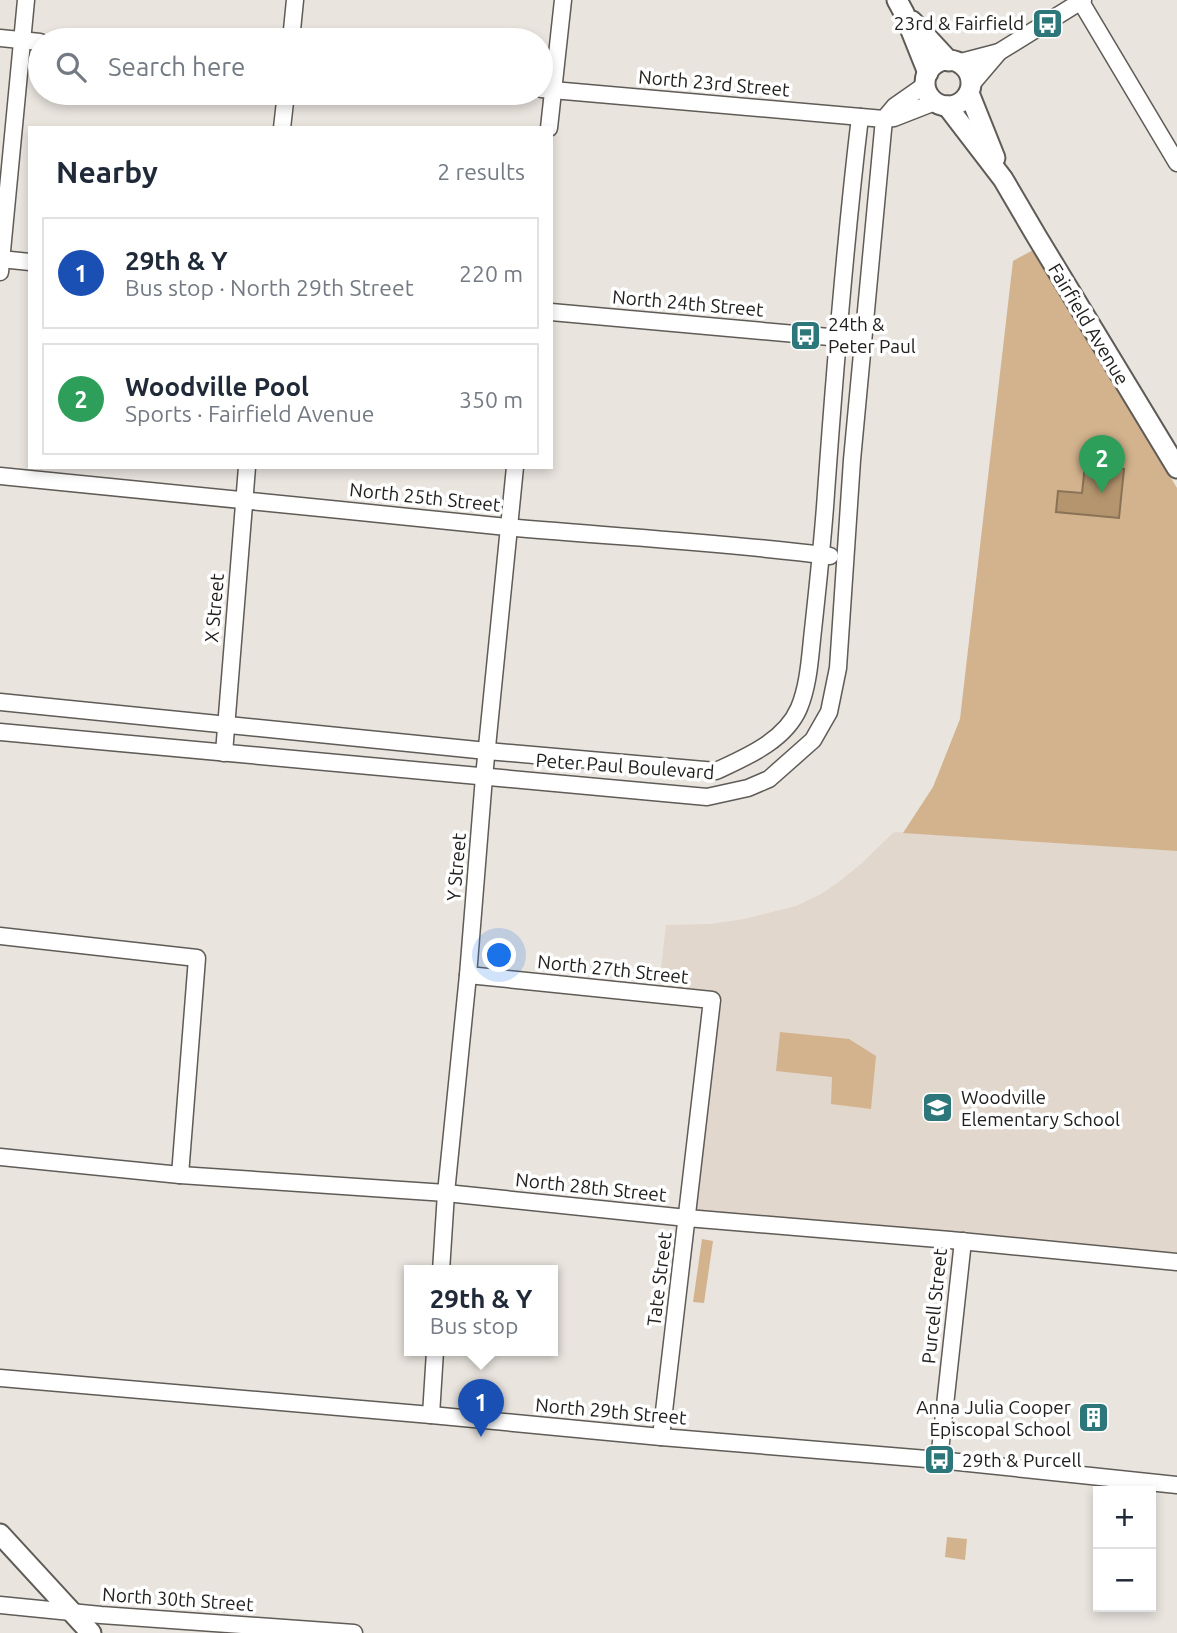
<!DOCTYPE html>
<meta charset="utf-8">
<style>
body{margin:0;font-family:Ubuntu,sans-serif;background:#f2f2f3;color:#1f2937}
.controls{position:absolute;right:21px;bottom:21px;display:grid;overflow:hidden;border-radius:0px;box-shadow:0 4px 10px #0003}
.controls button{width:63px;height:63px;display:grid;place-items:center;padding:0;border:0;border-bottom:2px solid #e0e1e3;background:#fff;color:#1f2937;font:35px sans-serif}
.you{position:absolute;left:500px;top:956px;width:24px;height:24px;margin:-18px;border:5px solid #fff;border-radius:50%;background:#1a73e8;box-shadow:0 0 0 10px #1a73e833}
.badge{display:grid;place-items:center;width:46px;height:46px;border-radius:50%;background:#2d777b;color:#fff;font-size:23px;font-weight:700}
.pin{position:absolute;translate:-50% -58px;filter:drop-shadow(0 2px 4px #0008)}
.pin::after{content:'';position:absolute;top:37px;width:24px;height:21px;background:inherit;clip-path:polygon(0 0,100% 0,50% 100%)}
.popup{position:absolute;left:404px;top:1265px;width:154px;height:91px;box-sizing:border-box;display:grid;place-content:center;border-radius:0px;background:#fff;filter:drop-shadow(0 2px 5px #0005);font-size:23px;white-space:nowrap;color:#747a83}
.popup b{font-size:26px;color:#1f2937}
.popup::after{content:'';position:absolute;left:50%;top:100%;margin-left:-14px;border:14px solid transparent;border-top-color:#fff}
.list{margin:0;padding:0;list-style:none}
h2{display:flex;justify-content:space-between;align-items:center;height:91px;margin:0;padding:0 28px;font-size:30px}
h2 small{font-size:23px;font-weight:400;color:#747a83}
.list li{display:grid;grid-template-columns:46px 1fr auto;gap:21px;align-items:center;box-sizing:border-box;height:112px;margin:0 14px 14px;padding:0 14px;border:2px solid #e0e1e3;border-radius:0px}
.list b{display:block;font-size:26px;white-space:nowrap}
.list p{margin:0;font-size:23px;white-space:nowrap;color:#747a83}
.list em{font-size:23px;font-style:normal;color:#747a83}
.icon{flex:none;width:38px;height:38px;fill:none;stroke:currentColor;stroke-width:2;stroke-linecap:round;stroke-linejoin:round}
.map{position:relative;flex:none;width:1177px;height:1633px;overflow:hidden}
.search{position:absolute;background:#fff;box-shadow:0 4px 10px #0003;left:28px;top:28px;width:525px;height:77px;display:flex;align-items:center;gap:18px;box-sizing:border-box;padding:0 24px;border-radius:38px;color:#747a83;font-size:26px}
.panel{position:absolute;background:#fff;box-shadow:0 4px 10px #0003;left:28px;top:126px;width:525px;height:343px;border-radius:0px}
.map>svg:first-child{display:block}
.built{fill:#e1d7cc}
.green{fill:#d3b38d}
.water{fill:#b5956e;stroke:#897256;stroke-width:2}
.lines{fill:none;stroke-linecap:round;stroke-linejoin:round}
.minor-casing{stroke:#5f5b56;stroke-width:19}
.major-casing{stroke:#5f5b56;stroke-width:23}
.minor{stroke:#fff;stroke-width:16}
.major{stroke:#fff;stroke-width:19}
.labels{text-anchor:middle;stroke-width:7;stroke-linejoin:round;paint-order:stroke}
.poi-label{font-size:19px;fill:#22201e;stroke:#fff;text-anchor:start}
.street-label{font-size:19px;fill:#22201e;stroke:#fff}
</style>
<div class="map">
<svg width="1177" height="1633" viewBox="0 0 1177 1633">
<rect width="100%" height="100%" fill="#e9e4de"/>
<path class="built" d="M894,832L1177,851V1261L686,1216L710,1000L658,995L666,925L711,924L744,919L796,906L821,894L840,881L862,863Z"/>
<g class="green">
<path d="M1033,250L1177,488V851L903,833L933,787L960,719L1013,261Z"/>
<path d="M780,1032L849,1039L876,1056L871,1109L831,1104L832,1077L776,1071Z"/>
<path d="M702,1239L713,1241L704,1303L693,1302Z"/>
<path d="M947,1537L967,1539L965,1560L945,1557Z"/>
</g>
<path class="water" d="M1085,465L1124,469L1119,518L1056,512L1058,491L1082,493Z"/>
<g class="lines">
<defs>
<g id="minor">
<path d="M1081,2L1177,163"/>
<path d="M0,38L40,42"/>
<path d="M291,40L295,0"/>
<path d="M999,52L1083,0"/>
<path d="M957,63L999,52L970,86"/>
<path d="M925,85L895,106L884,119L894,118L935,102"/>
<path d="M282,128L286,93"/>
<path d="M549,128L563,0"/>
<path d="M0,259L30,262"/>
<path d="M0,272L26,0"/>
<path d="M551,312L863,340"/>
<path d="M0,476C169,492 338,510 507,527C615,537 723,542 830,556"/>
<path d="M0,702L487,751L716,771C746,757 785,741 799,708C809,684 810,656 813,630C818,584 823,539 826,493C835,367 845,242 860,117"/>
<path d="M0,732L707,797L748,788L769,779L813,740L829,712L838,668L852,460L884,119L541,89"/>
<path d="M224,753L247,467"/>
<path d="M0,936L197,958L180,1175"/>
<path d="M468,975L712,1000L661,1437"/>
<path d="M0,1157L180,1175L446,1193L687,1218L950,1240L1177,1262"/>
<path d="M441,1271L446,1193L468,975L484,777L515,467"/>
<path d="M0,1378L431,1415L661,1437L939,1460L1177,1485"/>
<path d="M431,1415L435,1351"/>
<path d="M939,1460L963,1241"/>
<path d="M0,1605L101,1615L354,1633"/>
</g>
<g id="major">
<path d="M897,0L904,13L928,73"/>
<path d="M912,21L949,61"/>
<circle cx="948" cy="83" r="23"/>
<path d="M969,93L995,158"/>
<path d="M947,106L1003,179L1037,237L1177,468"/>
<path d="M0,1534L91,1633"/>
</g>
</defs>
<use href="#minor" class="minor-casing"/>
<use href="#major" class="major-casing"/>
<use href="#minor" class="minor"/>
<use href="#major" class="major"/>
</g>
<defs>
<symbol id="bus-square" viewBox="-11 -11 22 22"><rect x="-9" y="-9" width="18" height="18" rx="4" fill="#2d777b" stroke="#fff"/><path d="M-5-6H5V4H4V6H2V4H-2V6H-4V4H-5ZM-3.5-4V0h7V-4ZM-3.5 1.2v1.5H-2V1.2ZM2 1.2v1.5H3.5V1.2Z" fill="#fff"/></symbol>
<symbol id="school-square" viewBox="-11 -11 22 22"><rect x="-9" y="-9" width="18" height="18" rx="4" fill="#2d777b" stroke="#fff"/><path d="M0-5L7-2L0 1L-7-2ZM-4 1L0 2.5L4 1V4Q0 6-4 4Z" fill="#fff"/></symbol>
<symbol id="building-square" viewBox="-11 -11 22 22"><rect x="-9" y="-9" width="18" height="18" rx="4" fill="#2d777b" stroke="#fff"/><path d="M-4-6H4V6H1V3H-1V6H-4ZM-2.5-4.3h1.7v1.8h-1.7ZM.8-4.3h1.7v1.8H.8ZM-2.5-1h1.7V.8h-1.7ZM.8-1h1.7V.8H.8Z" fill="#fff"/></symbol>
</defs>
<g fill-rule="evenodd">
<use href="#bus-square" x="1030" y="6" width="35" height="35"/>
<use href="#bus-square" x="788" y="318" width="35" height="35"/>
<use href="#school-square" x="920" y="1090" width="35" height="35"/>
<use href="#building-square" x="1076" y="1400" width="35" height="35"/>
<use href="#bus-square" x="922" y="1442" width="35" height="35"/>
</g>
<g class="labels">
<g class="poi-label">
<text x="1024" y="30" text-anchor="end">23rd &amp; Fairfield</text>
<text x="828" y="331">24th &amp;<tspan x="828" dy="22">Peter Paul</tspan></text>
<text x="961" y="1104">Woodville<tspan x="961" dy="22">Elementary School</tspan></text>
<text x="1071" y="1414" text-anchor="end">Anna Julia Cooper<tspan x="1071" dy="22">Episcopal School</tspan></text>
<text x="962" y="1467">29th &amp; Purcell</text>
</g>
<g class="street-label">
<text transform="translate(714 83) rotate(5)" y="7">North 23rd Street</text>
<text transform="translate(688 303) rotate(5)" y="7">North 24th Street</text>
<text transform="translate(1089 324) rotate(59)" y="7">Fairfield Avenue</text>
<text transform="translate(425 497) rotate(6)" y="7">North 25th Street</text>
<text transform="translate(214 608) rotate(-85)" y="7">X Street</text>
<text transform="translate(625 766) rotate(4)" y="7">Peter Paul Boulevard</text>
<text transform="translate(456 867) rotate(-85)" y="7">Y Street</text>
<text transform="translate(613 969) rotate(6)" y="7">North 27th Street</text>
<text transform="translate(591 1187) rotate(6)" y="7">North 28th Street</text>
<text transform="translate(659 1279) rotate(-83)" y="7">Tate Street</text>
<text transform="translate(934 1306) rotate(-84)" y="7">Purcell Street</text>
<text transform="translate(611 1411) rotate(5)" y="7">North 29th Street</text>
<text transform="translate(178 1599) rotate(4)" y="7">North 30th Street</text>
</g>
</g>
</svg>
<div class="controls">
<button>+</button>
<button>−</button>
</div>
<div class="you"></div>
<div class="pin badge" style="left:481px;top:1437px;background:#1a4fb4">1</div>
<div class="popup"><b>29th &amp; Y</b>Bus stop</div>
<div class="pin badge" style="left:1102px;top:493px;background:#2e9e5b">2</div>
<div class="search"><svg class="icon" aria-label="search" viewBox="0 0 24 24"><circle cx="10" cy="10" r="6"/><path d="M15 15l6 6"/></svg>Search here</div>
<section class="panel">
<h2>Nearby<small>2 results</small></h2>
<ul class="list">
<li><span class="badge" style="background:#1a4fb4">1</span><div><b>29th &amp; Y</b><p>Bus stop · North 29th Street</p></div><em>220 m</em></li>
<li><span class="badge" style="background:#2e9e5b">2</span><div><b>Woodville Pool</b><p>Sports · Fairfield Avenue</p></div><em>350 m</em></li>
</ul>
</section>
</div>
